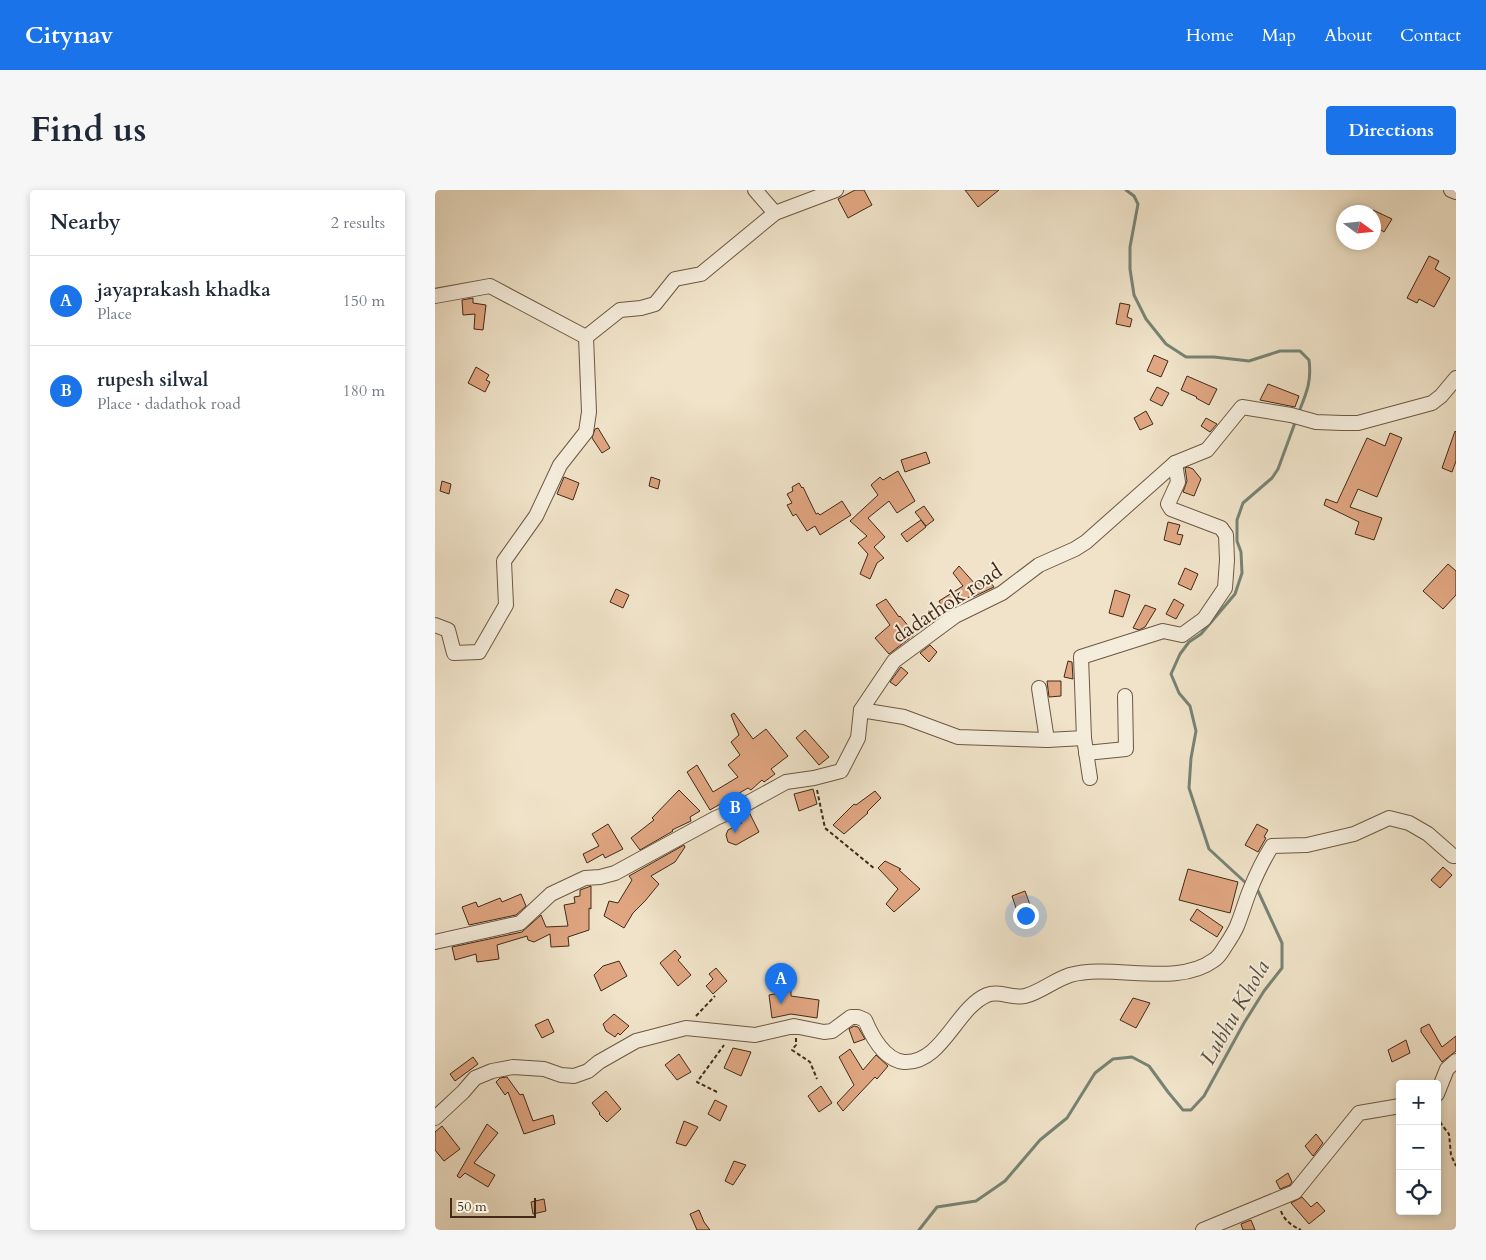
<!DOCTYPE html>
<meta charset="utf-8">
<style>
body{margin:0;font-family:Cardo,serif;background:#f6f6f7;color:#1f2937}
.controls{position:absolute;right:15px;bottom:15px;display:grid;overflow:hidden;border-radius:5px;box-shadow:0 2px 8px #0003}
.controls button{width:45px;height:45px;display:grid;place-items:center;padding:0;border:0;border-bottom:1px solid #e0e1e3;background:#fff;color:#1f2937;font:25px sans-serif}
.compass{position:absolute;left:901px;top:15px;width:45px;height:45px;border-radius:50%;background:#fff;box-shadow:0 2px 8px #0003;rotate:105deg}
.scale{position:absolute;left:15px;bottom:12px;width:86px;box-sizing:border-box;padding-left:5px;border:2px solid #412a17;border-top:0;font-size:14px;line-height:18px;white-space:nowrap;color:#412a17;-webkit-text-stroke:4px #f5eddc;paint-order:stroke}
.you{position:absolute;left:590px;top:725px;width:18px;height:18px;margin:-12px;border:4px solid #fff;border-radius:50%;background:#1a73e8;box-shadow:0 0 0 8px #1a73e833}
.badge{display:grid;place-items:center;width:32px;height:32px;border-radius:50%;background:#1a73e8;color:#fff;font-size:16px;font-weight:700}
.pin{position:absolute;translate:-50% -41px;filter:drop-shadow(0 1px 2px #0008)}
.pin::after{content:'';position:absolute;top:26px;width:18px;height:15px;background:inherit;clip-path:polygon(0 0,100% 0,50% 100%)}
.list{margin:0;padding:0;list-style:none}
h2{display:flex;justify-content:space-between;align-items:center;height:65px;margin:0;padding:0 20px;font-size:21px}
h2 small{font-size:16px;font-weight:400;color:#747a83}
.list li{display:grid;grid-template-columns:32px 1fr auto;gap:15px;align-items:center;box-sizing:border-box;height:90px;padding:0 20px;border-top:1px solid #e0e1e3}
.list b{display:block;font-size:19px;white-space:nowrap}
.list p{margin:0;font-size:16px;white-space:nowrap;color:#747a83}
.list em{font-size:16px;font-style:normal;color:#747a83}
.icon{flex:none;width:28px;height:28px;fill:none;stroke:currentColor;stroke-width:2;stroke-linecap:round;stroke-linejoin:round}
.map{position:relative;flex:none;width:1021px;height:1040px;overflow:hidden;border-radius:5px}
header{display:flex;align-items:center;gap:30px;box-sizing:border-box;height:70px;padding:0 25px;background:#1a73e8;color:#fff}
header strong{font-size:24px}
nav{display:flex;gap:28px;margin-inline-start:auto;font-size:18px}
.intro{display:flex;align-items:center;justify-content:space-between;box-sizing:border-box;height:120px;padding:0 30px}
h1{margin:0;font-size:35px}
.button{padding:12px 22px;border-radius:5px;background:#1a73e8;color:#fff;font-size:18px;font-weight:700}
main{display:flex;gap:30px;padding:0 30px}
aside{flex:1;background:#fff;border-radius:5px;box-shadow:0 2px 8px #0003}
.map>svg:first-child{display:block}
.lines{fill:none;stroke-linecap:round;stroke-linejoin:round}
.stream{stroke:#778375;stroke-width:3}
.building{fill:#e0a681;stroke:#412a17}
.minor-casing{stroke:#6d5844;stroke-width:16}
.path{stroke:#412a17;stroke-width:2;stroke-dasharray:4 2.5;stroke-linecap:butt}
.minor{stroke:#f5eddc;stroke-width:14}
.labels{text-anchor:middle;stroke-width:4;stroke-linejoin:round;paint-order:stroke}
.street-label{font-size:21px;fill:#412a17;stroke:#f5eddc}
.water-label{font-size:22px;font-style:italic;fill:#584f3e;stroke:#f5eddc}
</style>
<header>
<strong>Citynav</strong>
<nav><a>Home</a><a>Map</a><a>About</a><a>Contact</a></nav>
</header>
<div class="intro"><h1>Find us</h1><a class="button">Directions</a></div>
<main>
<aside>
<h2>Nearby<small>2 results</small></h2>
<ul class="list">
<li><span class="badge">A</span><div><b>jayaprakash khadka</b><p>Place</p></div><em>150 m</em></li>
<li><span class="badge">B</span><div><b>rupesh silwal</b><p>Place · dadathok road</p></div><em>180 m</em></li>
</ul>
</aside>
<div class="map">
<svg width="1021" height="1040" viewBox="0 0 1021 1040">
<rect width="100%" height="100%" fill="#f0e3c9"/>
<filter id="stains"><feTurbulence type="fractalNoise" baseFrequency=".004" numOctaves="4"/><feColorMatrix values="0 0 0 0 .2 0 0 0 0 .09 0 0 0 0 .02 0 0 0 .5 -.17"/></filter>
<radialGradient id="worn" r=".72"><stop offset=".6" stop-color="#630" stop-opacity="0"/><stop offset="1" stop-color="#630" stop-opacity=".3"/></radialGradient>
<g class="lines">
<g class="stream">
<path d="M691,0L699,6L703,14L695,57V79L699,105L711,129L731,154L751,167H779L814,171L845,161H865L874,170C877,192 871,204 863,224"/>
<path d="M812,694L774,659L754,598L756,568L761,541L755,516L744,503L736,484L745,464L754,452L766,444L800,404L807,383L806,362L802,351V330L808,313L837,288L843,279L861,230"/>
<path d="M484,1040L502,1017L541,1011L570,991L605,950L632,928L660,883L678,869L697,867L714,876L733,902L748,920H756L769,906L809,833L829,801L847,778V753L823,701L820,699"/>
</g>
</g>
<g class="building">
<path d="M420,0H429L437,15L413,28L403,9Z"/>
<path d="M530,0H564L543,17Z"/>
<path d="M938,20L957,29L949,42L938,35Z"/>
<path d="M994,66L1004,71L1000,79L1015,88L999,117L984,109L982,113L972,108Z"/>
<path d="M38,108V113L51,115L48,140L39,139L40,124L28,125L27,110Z"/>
<path d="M685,113L695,115L692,127L697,129L695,137L681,134Z"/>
<path d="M719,165L733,171L726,187L712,181Z"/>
<path d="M41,177L54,185L51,190L55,192L50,202L33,193Z"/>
<path d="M752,186L782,199L774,215L761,208L762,207L746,200Z"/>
<path d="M833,194L864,206L860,217L825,210Z"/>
<path d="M722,197L734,203L727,216L715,210Z"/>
<path d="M711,221L718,234L705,240L699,228Z"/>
<path d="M771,228L782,234L775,242L766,236Z"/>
<path d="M163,238L175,258L167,263L157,248L160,239Z"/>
<path d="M1020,241L1021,242V271L1017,282L1007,278Z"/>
<path d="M955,243L967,248L942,307L923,299L915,317L947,328L939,350L920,344L924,332L889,315L891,309L902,313L932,248L950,256Z"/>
<path d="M491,262L495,273L470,282L466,270Z"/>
<path d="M753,277L758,279L766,289L759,306L748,302L752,291L750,278Z"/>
<path d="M463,281L480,311L462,323L454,311L433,328L450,347L439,357L449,368L442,373L435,389L425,384L433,364L423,353L432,346L415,331L443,305L436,295L445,287L448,290Z"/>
<path d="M129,287L144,293L138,310L122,304Z"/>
<path d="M216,287L225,290L223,299L214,296Z"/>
<path d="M7,291L16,294L14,304L5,301Z"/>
<path d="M364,293L367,298L368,297L381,324L383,323L385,325L407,311L416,325L385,345L380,336L372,341L361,324L358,326L352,315L357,313L352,304L358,301L357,297Z"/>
<path d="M489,316L499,330L491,336L480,322Z"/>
<path d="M486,330L491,337L472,352L466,344Z"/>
<path d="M733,332L745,335L742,344L748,345L745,355L729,350Z"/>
<path d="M1013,374L1021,381V405L1008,419L988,401Z"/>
<path d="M524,376L541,395L551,387L559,397L538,407L537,405L524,414L520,410L508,419L504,411L528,396L518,383Z"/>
<path d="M750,378L763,384L756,400L743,394Z"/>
<path d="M181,399L194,405L188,418L175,412Z"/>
<path d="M680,400L695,405L688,427L674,423Z"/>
<path d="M451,409L464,427L465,426L480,444L454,464L440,448L455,435L441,415Z"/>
<path d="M739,409L749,415L741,429L731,424Z"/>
<path d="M710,415L721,419L710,437L704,440L698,438Z"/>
<path d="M495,455L502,462L494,472L485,463Z"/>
<path d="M633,471L637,472L638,489L629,487Z"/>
<path d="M466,477L473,483L461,496L455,492Z"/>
<path d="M612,491H626V506L614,507Z"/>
<path d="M299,523L318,549L331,539L353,566L336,579L340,584L329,592L327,590L316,600L313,598L275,620L252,582L262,575L278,602L303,587L293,575L305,565L296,552L304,545L296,525Z"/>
<path d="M370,540L394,567L384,575L361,548Z"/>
<path d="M378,599L382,614L364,621L359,604Z"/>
<path d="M244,600L265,621L255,627L256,631L237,640L238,641L205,660L196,648L219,630L217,628Z"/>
<path d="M440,601L446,608L432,622L433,623L409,644L398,635L419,614L421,615Z"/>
<path d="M314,622L324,642L301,655L293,652L291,645L293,640L307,633L304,628Z"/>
<path d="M173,634L188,659L170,668L168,664L152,673L148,664L164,656L157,644Z"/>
<path d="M822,634L833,640L829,647L831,648L823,662L810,655Z"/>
<path d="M249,655L250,657L240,672L216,686L224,694L210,711L198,723L189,738L169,726L174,711L183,713L197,690L194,686Z"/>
<path d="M450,671L466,679L464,680L485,699L459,722L451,714L463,699L443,678Z"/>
<path d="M1008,677L1017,685L1005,698L996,690Z"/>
<path d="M753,679L803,692L795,723L744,710Z"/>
<path d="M156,696V719L154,718V740L133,747L134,756L116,757L115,744L99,752L93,750L92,746L62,755L64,769L42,772L41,764L20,770L17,757L87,742L106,725L111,737L133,736L129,715L140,713L139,707L145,706V700Z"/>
<path d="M590,701L601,731L587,736L577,706Z"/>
<path d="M86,704L91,716L81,725L34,735L27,717L41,712L43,717L65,708L67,712Z"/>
<path d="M762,719L788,737L782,747L755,730Z"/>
<path d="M240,760L246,767L243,770L256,785L243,796L225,773Z"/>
<path d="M184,771L192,786L166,801L159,785L168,776Z"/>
<path d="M281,778L292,791L278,804L271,796L278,789L274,784Z"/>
<path d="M356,801V806L384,810L382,828L356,824L337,828L334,805Z"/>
<path d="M698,808L715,813L701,838L685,830Z"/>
<path d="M179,824L194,836L185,845L183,843L180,847L171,841L168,834Z"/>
<path d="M113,829L119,842L107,848L100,835Z"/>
<path d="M994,834L1007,857L1021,846V861L1007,872L986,842V838Z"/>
<path d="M419,836L423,837L430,849L419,853L414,839Z"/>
<path d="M971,850L975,863L957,872L953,860Z"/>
<path d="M298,858L316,862L306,886L289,878Z"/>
<path d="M415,859L428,880L441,865L453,876L442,889L440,887L408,921L402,913L419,895L404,867Z"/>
<path d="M244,864L256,882L242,890L230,875Z"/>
<path d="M38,867L43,874L20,891L15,884Z"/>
<path d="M72,887L85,905L88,904L98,931L118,925L120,934L89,944L73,902L70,905L61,892L65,888Z"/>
<path d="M386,896L397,913L384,922L373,906Z"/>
<path d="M171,901L186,919L172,932L164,924L165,923L157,913Z"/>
<path d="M280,910L292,916L285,931L273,924Z"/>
<path d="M249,931L263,937L251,956L241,953Z"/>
<path d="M52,934L63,943L39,973L60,985L53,997L30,983L25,988L22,986Z"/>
<path d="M7,936L25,959L9,971L0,960V942Z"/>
<path d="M881,944L888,953L878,966L870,956Z"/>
<path d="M299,971L311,975L298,995L290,991Z"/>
<path d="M853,983L857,992L855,995L845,999L841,991Z"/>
<path d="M867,1007L876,1017L882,1012L890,1021L874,1034L856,1013Z"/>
<path d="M109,1009L111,1021L98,1024L96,1012Z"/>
<path d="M264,1020L269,1032L275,1040H262L255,1024Z"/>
<path d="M816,1030L820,1040H808L806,1034Z"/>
</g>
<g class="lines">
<defs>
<g id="minor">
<path d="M320,0L340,23"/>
<path d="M1016,0L1021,2"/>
<path d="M0,106L55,96L151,147L185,120L206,118L220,114L240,89L266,84L340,23L401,0"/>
<path d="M0,435L13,440L19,463L44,462L71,415L69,371L101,326L125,275L151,242L154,222L151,147"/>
<path d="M604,498L612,550"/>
<path d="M426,520L469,527L523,547L612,550L649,548"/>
<path d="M651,563L691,559L690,506"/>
<path d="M655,588L649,548L646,467L728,441L747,445L769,429L790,398L792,370L791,345L786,338L736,319L733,314L743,292L740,273"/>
<path d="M0,752L85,733L116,704L150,688L165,687L180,683L281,628L300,620L351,592L379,588L406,581L423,548L426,520L459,471L520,426L567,403L604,375L640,359L651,352L740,273L772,260L807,217L856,225L881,232L907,233H923L997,213L1006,206L1021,188"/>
<path d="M1002,904L1012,879L1021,871"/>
<path d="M0,928L28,902L40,888L57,881L78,877L109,879L126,885L139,886L153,881L164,872L201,851L251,838L320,845L359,836L389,842L397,841L416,827H423L430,830C437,847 450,870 469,872C507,874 521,818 552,805C564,800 578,809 590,806C606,802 619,790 635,785C678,773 741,798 779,770C785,766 787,761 791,755C795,749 799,743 802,736C807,724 810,712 815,700C821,685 828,670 837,656L872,655L919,644L954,628L974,633L993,644L1018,666H1021"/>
<path d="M768,1040L860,1002L924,923L965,916"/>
</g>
</defs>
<use href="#minor" class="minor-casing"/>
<g class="path">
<path d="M382,600L390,638L440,679"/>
<path d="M261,826L280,806"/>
<path d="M361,848V855L357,860L375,872L382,889"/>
<path d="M282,902L262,892L289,855"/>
<path d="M1002,926L1007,935L1014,944L1016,965L1021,976"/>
<path d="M846,1021C849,1030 857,1036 866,1040"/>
</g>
<use href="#minor" class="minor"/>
</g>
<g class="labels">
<g class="street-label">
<text transform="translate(512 413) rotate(-33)" y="7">dadathok road</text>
</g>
<g class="water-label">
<text transform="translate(799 822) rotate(-60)" y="8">Lubhu Khola</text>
</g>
</g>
<rect width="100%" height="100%" filter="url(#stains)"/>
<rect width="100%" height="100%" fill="url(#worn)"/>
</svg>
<div class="controls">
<button>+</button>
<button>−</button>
<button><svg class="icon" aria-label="locate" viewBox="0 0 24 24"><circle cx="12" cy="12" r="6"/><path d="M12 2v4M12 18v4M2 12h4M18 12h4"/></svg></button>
</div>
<svg class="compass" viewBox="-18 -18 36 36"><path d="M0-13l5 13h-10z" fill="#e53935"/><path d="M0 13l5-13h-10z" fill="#747a83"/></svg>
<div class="scale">50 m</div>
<div class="you"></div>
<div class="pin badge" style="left:346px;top:814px">A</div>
<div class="pin badge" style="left:300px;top:643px">B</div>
</div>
</main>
